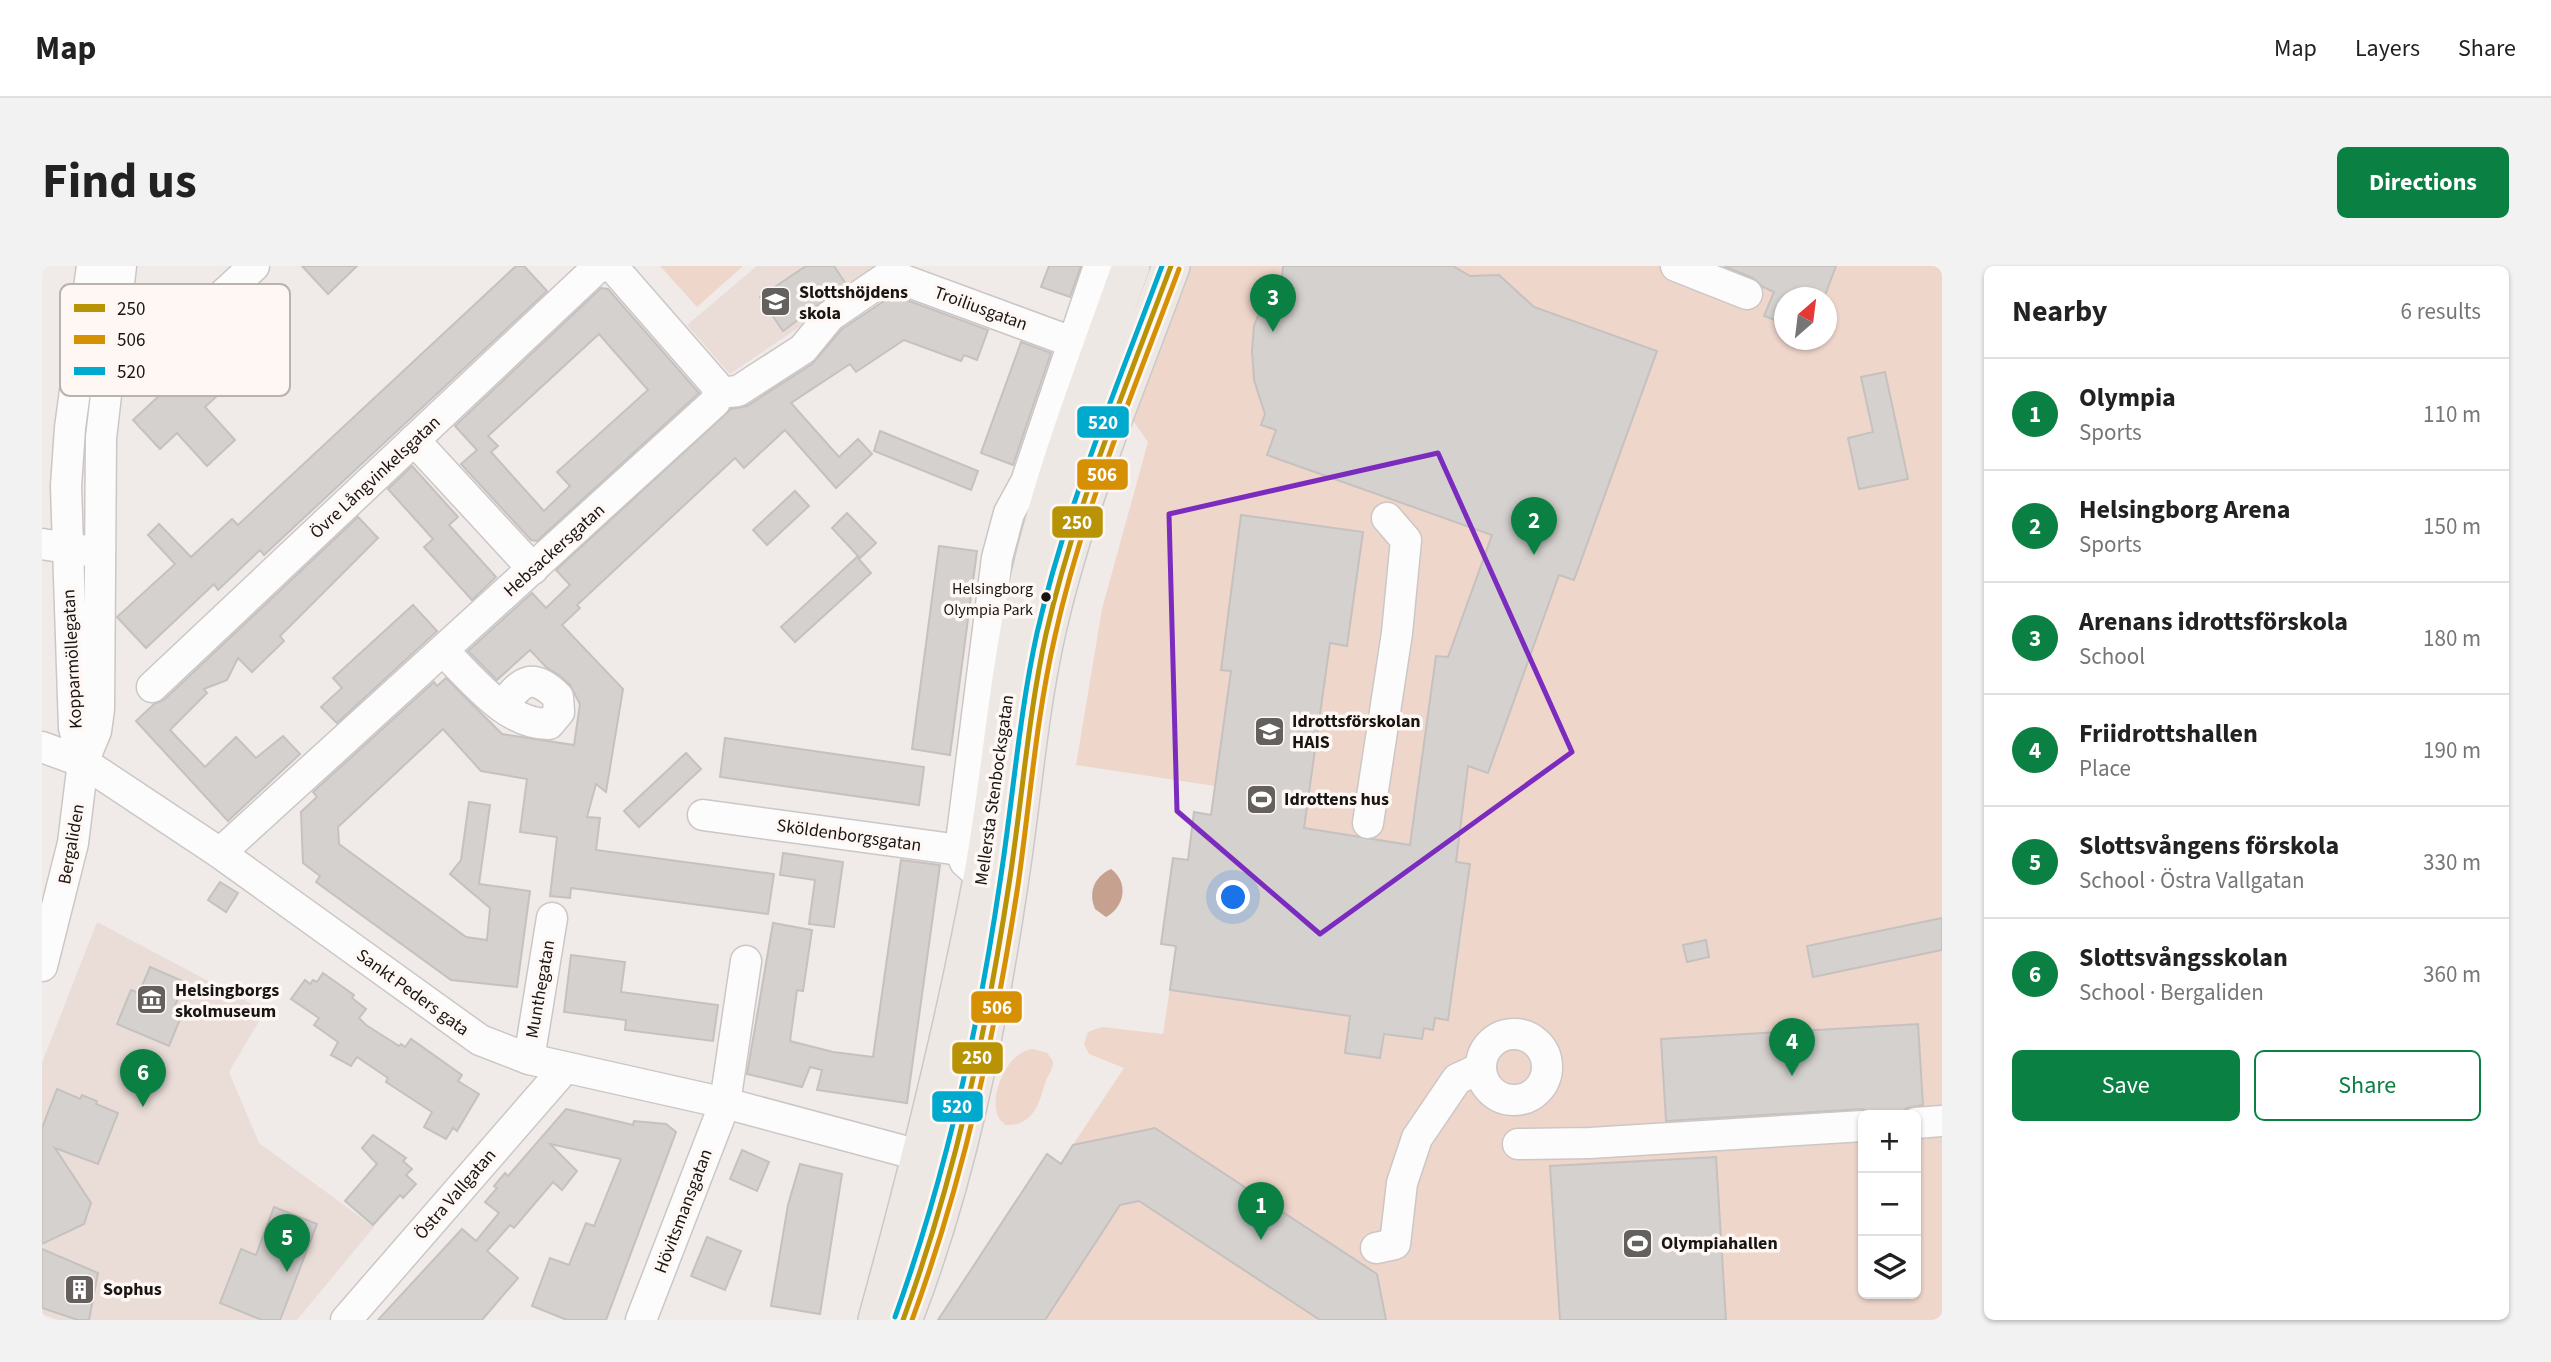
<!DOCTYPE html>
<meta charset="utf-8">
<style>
body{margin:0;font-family:"Source Sans 3",sans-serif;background:#f2f2f2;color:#222}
.controls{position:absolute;right:21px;bottom:21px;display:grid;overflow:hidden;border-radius:10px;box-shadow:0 2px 5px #0004}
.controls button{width:63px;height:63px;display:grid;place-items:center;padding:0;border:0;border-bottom:2px solid #e0e0e0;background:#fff;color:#222;font:35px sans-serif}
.compass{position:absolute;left:1732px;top:21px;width:63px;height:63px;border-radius:50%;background:#fff;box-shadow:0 2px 5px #0004;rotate:28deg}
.you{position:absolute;left:1192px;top:632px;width:24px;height:24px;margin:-18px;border:5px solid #fff;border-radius:50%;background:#1a73e8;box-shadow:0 0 0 10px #1a73e833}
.badge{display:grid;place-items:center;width:46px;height:46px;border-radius:50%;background:#0b8043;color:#fff;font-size:23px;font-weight:700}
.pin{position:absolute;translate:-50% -58px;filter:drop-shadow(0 2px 4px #0008)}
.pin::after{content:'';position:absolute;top:37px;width:24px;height:21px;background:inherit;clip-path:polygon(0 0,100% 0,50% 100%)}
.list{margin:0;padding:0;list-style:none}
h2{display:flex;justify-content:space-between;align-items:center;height:91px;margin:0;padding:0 28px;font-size:30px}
h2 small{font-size:23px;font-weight:400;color:#767676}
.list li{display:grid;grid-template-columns:46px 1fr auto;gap:21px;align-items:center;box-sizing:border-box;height:112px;padding:0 28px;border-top:2px solid #e0e0e0}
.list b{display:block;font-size:26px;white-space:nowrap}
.list p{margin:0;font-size:23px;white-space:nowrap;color:#767676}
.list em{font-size:23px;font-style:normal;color:#767676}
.actions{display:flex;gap:14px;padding:21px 28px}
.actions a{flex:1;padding:16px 0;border:2px solid #0b8043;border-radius:10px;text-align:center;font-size:24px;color:#0b8043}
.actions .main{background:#0b8043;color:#fff}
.icon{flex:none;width:38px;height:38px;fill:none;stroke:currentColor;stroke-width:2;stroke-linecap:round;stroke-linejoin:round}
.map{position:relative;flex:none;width:1900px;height:1054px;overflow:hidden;border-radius:10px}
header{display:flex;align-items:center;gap:42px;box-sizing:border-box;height:98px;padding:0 35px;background:#fff;border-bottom:2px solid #e0e0e0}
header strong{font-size:33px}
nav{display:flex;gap:38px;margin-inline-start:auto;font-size:24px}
.intro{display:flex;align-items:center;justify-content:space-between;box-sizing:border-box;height:168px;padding:0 42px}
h1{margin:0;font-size:49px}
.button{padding:18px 32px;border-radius:10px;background:#0b8043;color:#fff;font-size:24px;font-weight:700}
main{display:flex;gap:42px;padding:0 42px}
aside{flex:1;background:#fff;border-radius:10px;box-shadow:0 2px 5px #0004}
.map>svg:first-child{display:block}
.built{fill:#eaddd7}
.green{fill:#efd6cb;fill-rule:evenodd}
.water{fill:#c7a18f}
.building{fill:#d5d1cf;stroke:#c5c1bf;stroke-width:2;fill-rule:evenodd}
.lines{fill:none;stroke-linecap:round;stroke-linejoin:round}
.minor-casing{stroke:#ccc7c5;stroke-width:33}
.major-casing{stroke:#cbc9c8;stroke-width:40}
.minor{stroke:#fdfcfc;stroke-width:30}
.major{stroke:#eee8e5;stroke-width:37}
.bus-1-casing{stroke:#fef7f4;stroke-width:10}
.bus-2-casing{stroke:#fef7f4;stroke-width:10}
.bus-3-casing{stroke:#fef7f4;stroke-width:10}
.bus-1{stroke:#b99306;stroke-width:5}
.bus-2{stroke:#d69003;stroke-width:5}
.bus-3{stroke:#00a9ce;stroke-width:5}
.marked{fill:none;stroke:#7b2cbf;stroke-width:5;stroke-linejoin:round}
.bus-dot{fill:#181513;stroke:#fef7f4;stroke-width:2.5}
.labels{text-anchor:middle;stroke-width:7;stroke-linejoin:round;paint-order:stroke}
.bus-label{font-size:16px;fill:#181513;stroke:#fef7f4;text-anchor:end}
.poi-label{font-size:18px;font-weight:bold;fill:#181513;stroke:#fef7f4;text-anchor:start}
.street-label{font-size:18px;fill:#181513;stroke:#fef7f4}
.key{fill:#fef7f4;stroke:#b9b3b0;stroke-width:2}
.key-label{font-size:19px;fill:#181513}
.line-badge{stroke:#fef7f4;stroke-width:2.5}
.badge-label{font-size:19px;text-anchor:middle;font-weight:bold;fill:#fff}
</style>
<header>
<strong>Map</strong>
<nav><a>Map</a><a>Layers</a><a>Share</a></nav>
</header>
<div class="intro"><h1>Find us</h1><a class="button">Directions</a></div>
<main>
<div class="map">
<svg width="1900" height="1054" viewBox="0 0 1900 1054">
<rect width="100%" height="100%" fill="#f0eae8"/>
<g class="built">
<path d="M715,0H836L830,12L688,108L645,59Z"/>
<path d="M55,656L223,745L187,806L217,877L332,961L255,1054H16L0,1048V797Z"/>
</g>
<g class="green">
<path d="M618,0H701L655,41Z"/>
<path d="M1142,0H1900V1054H897L1005,888L1019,897L1082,802L1047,788L1042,778L1046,766L1060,761L1121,768L1134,681L1119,678L1131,592L1146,593L1152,548H1169L1173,520L1034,499L1060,343L1106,176L1092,156L1091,140ZM1742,32H1784V74H1742ZM1821,849H1874V1028H1821Z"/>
<path d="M991,783L1005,787L1011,795C1011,805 1006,808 1003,817C997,838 991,860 964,859C940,847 961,785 991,783Z"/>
</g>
<path class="water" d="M1069,603C1087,616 1083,641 1064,651L1053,643C1046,626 1052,611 1069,603Z"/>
<g class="building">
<path d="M260,0H315L286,28Z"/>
<path d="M474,0H482L505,25L222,289L218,284L176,324L172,318L104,382L75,351L133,298L106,269L117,258L149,291L190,253L196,259Z"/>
<path d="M764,0H792L804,18L741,65L718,31Z"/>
<path d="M1007,0H1039L1028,31L999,21Z"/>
<path d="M1241,0H1411L1428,10L1457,9L1492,41L1615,85L1532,314L1517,309L1446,507L1426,500L1414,596L1428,598L1406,754L1393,752L1391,764L1382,762L1380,773L1342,768L1338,792L1303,787L1308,750L1128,724L1134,680L1119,678L1131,592L1146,594L1152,546L1169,549L1189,405L1179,404L1199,249L1321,266L1305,380L1288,377L1262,562L1368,579L1394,390L1406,391L1450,269L1225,189L1234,164L1219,159L1223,148L1212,114L1210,85L1212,60L1218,45L1235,31L1239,23Z"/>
<path d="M1682,0H1794L1782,32H1742V57L1722,50L1732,26L1721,21L1711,12Z"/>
<path d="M559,22L566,23L657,127L495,275L489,274L419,198L435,184L413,160ZM557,68L606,124L515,206L528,220L502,245L449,186L456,180L446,170Z"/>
<path d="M851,29L946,64L935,94L922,89L919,95L862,74L814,106L808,98L749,137L797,191L816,173L830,188L794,222L743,164L702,202L693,192L535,339L538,342L520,359L581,423L564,526L554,518L545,551L558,552L554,584L732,608L726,648L529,622L528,632L508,630L515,571L478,566L485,513L439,505L401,463L296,561L297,578L424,671L445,674L448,642L408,608L419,594L427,536L448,539L437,618L488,625L475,721L409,714L274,616L278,610L261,597L259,546L275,531L271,526L392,416L395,420L404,412L460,468L532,479L538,438L528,419L518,410L504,401L488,384L455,414L426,385L490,327L504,342L528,319L514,304L689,143L705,140L770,98L800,63Z"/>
<path d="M219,35L246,64L163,141L193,174L165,200L135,167L118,183L91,154Z"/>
<path d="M979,76L1009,87L971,199L939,187Z"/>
<path d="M1843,106L1866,213L1817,223L1806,172L1831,166L1819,111Z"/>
<path d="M838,165L936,205L929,224L832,185Z"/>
<path d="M370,200L416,251L407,259L454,311L430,334L382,281L391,273L346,223Z"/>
<path d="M753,225L767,240L725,279L711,264Z"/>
<path d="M805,247L834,277L818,292L790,262Z"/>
<path d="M316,251L336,272L238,370L242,375L210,406L196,392L185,414L162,423L165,427L128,464L163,501L194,471L214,492L241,470L258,488L186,555L94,455L112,438L122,434Z"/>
<path d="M897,280L935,285L908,489L870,483Z"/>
<path d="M815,291L829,307L753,376L739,361Z"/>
<path d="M371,339L395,365L295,457L279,441L300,422L291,412Z"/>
<path d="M683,472L882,501L877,539L678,511Z"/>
<path d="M644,487L659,503L597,561L582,545Z"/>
<path d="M741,587L801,596L792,661L767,658L773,614L738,609Z"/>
<path d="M859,594L898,599L865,837L775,824L780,804L768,801L760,821L705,808L731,657L770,664L761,725L755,724L748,775L791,786L831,791Z"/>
<path d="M178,616L196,627L184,646L166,634Z"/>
<path d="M1900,652V684L1771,711L1765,680Z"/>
<path d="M1664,674L1667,691L1645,696L1641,679Z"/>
<path d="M529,689L583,696L579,726L676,739L671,775L583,764L584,754L522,746Z"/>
<path d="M108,701L143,716L132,742L141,746L127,780L75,758L89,724L97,727Z"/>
<path d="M281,707L312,729L310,732L324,743L317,752L324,759L357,780L359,778L363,781L369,773L420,809L416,815L437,828L415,865L411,862L404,873L382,861L390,846L344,816L346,812L315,791L309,800L289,789L296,776L272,759L277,752L249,733L263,714L268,718L271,714L275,716Z"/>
<path d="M1876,758L1881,839L1865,842L1860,847L1834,849L1820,843L1624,855L1619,773Z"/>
<path d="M15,823L38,833L40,829L47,832L55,835L54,838L76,847L56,898L13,882L49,937L42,958L0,978V862Z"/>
<path d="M524,843L591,859L592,855L624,858L634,866L564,1054H525L490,1040L508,992L527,999L544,957L552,960L579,893L508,878L535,905L520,924L511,916L472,962L468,959L445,985L476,1012L440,1054H336L420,963L434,975L457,947L443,936L455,922L452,920L463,907L466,910Z"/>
<path d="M1113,862L1335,1008L1344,1054H1278L1097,935L1078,939L1003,1054H896L1005,888L1019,898L1031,879Z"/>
<path d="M331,869L364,892L361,895L370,903L364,909L374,918L361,932L358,929L331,959L303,935L335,898L320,882Z"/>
<path d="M700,884L727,896L715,925L688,913Z"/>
<path d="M1674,891L1684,1054H1518L1508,900Z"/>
<path d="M758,898L800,908L778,1048L729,1040L746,939Z"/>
<path d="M232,941L275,958L238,1054H220L178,1037L199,983L214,989Z"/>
<path d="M665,971L699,985L683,1024L649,1010Z"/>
<path d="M0,983L56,1007L47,1054H36L0,1042Z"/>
</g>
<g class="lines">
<defs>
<g id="minor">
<path d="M570,0L673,118L676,127"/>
<path d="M1634,0L1705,28"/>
<path d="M848,9L1030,76"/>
<path d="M53,61C73,64 97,68 118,65C153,60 187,23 212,0"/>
<path d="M372,174L491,303"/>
<path d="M0,278L46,285"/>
<path d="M401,385C430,412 464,459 507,458L517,446L516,431C490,405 479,415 460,441"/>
<path d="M110,421L557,0"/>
<path d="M0,481L41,496L178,587L438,774L487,793L683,837L899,895"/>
<path d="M41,496L32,462L24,220L28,162L50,0"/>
<path d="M661,549L918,584"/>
<path d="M1326,557L1355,367L1364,274L1345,252"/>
<path d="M178,587L673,136L676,127L696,125L761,83L788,50L848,9L852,0"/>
<path d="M940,611L923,596L918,584L955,292L967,247L984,216L1057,0"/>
<path d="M0,700L31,577L41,496L54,465L57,443L59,172L79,0"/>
<circle cx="1472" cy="801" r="33"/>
<path d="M487,793L510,652"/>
<path d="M1874,857L1900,855"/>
<path d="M1476,878L1548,877L1821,860"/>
<path d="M1334,982L1353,978L1360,917L1375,872L1415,813L1439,802"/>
<path d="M304,1054L523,802"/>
<path d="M599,1054L683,837L704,695"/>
</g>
<g id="major">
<path d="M835,1054C875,909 912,761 940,613C960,504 966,393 994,285C1019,188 1056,94 1089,0"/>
<path d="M861,1054C915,916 945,765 967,618C980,535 986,450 1004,369C1032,242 1085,121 1129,0"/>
</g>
</defs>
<use href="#minor" class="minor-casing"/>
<use href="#major" class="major-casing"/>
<use href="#minor" class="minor"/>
<use href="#major" class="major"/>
<defs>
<path id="bus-1" d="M861,1054C913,912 944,767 967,618C980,535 986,450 1004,368C1033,242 1084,121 1129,0"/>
<path id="bus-2" d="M870,1054C922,913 953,768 976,619C988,536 994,452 1013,370C1041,244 1092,124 1137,3"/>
<path id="bus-3" d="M853,1051C904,910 936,765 958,616C971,533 977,449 995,367C1024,241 1075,121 1120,0"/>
</defs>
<use href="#bus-1" class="bus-1-casing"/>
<use href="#bus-2" class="bus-2-casing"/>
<use href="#bus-3" class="bus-3-casing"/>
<use href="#bus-1" class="bus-1"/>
<use href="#bus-2" class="bus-2"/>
<use href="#bus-3" class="bus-3"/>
</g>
<path class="marked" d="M1396,187L1530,486L1278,668L1135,545L1127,248Z"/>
<defs>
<symbol id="school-square" viewBox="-11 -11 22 22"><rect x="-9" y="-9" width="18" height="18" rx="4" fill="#64605e" stroke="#fef7f4"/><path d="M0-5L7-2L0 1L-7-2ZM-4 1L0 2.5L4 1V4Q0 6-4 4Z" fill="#fff"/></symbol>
<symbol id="stadium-square" viewBox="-11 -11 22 22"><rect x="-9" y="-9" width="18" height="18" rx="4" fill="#64605e" stroke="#fef7f4"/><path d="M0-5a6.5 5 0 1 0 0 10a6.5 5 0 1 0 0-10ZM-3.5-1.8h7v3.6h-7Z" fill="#fff"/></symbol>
<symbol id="museum-square" viewBox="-11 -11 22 22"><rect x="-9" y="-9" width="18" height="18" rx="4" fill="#64605e" stroke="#fef7f4"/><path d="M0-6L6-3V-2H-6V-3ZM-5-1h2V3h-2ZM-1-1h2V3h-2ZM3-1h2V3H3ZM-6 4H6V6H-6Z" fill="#fff"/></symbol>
<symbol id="building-square" viewBox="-11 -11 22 22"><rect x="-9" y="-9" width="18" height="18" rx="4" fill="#64605e" stroke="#fef7f4"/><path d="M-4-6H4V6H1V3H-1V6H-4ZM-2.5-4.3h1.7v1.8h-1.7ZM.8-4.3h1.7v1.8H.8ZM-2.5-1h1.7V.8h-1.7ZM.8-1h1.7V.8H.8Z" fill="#fff"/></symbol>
</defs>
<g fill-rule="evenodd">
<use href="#school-square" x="716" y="18" width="35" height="35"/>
<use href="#school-square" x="1210" y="448" width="35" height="35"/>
<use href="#stadium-square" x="1202" y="516" width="35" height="35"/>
<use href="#museum-square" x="92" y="716" width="35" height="35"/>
<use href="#stadium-square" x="1578" y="960" width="35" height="35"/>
<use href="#building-square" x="20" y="1006" width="35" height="35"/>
</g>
<circle class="bus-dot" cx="1004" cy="331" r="6"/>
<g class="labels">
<g class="bus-label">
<text x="991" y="328">Helsingborg<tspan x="991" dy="21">Olympia Park</tspan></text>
</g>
<g class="poi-label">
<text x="757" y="32">Slottshöjdens<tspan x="757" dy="21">skola</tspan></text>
<text x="1250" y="461">Idrottsförskolan<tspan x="1250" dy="21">HAIS</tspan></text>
<text x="1242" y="539">Idrottens hus</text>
<text x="133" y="730">Helsingborgs<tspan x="133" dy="21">skolmuseum</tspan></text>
<text x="1619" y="983">Olympiahallen</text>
<text x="61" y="1029">Sophus</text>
</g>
<g class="street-label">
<text transform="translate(939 42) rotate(20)" y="6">Troiliusgatan</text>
<text transform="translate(333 211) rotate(-43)" y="6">Övre Långvinkelsgatan</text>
<text transform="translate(512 284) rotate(-42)" y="6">Hebsackersgatan</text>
<text transform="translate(30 393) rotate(-93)" y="6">Kopparmöllegatan</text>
<text transform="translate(952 524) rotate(-82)" y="6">Mellersta Stenbocksgatan</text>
<text transform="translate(807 569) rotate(8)" y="6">Sköldenborgsgatan</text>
<text transform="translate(29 578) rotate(-80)" y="6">Bergaliden</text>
<text transform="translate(498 723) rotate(-80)" y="6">Munthegatan</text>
<text transform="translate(371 726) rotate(36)" y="6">Sankt Peders gata</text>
<text transform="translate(413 928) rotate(-49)" y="6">Östra Vallgatan</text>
<text transform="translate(641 945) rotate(-69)" y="6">Hövitsmansgatan</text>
</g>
</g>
<rect x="18" y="18" width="230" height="112" rx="10" class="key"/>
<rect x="32" y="38" width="31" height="8" fill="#b99306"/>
<rect x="32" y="69" width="31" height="9" fill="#d69003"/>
<rect x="32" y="101" width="31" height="8" fill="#00a9ce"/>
<g class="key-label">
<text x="75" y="49">250</text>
<text x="75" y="80">506</text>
<text x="75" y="112">520</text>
</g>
<g class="line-badge">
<rect x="1034" y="139" width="54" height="34" rx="7" fill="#00a9ce"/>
<rect x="1034" y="192" width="53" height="33" rx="7" fill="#d69003"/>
<rect x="1009" y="239" width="53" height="34" rx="7" fill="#b99306"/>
<rect x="928" y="724" width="53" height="34" rx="7" fill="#d69003"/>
<rect x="909" y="775" width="53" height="34" rx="7" fill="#b99306"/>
<rect x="889" y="824" width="53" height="33" rx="7" fill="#00a9ce"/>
</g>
<g class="badge-label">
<text x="1061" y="163">520</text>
<text x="1060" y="215">506</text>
<text x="1035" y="263">250</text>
<text x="955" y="748">506</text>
<text x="935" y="798">250</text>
<text x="915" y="847">520</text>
</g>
</svg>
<div class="controls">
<button>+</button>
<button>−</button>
<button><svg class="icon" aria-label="layers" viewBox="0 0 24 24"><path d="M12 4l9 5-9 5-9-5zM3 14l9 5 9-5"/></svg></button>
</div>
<svg class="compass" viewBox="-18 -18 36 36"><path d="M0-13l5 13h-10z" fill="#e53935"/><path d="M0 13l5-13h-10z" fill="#767676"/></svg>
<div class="you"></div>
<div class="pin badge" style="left:1219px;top:974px">1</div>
<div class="pin badge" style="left:1492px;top:289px">2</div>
<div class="pin badge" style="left:1231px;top:66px">3</div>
<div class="pin badge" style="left:1750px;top:810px">4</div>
<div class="pin badge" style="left:245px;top:1006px">5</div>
<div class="pin badge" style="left:101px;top:841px">6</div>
</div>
<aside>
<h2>Nearby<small>6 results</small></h2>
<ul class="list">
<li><span class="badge">1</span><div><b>Olympia</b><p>Sports</p></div><em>110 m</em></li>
<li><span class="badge">2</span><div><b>Helsingborg Arena</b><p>Sports</p></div><em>150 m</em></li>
<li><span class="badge">3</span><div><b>Arenans idrottsförskola</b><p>School</p></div><em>180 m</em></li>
<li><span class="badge">4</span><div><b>Friidrottshallen</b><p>Place</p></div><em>190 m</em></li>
<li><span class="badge">5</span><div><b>Slottsvångens förskola</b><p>School · Östra Vallgatan</p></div><em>330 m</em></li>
<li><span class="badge">6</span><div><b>Slottsvångsskolan</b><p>School · Bergaliden</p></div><em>360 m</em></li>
</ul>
<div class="actions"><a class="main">Save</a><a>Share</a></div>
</aside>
</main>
